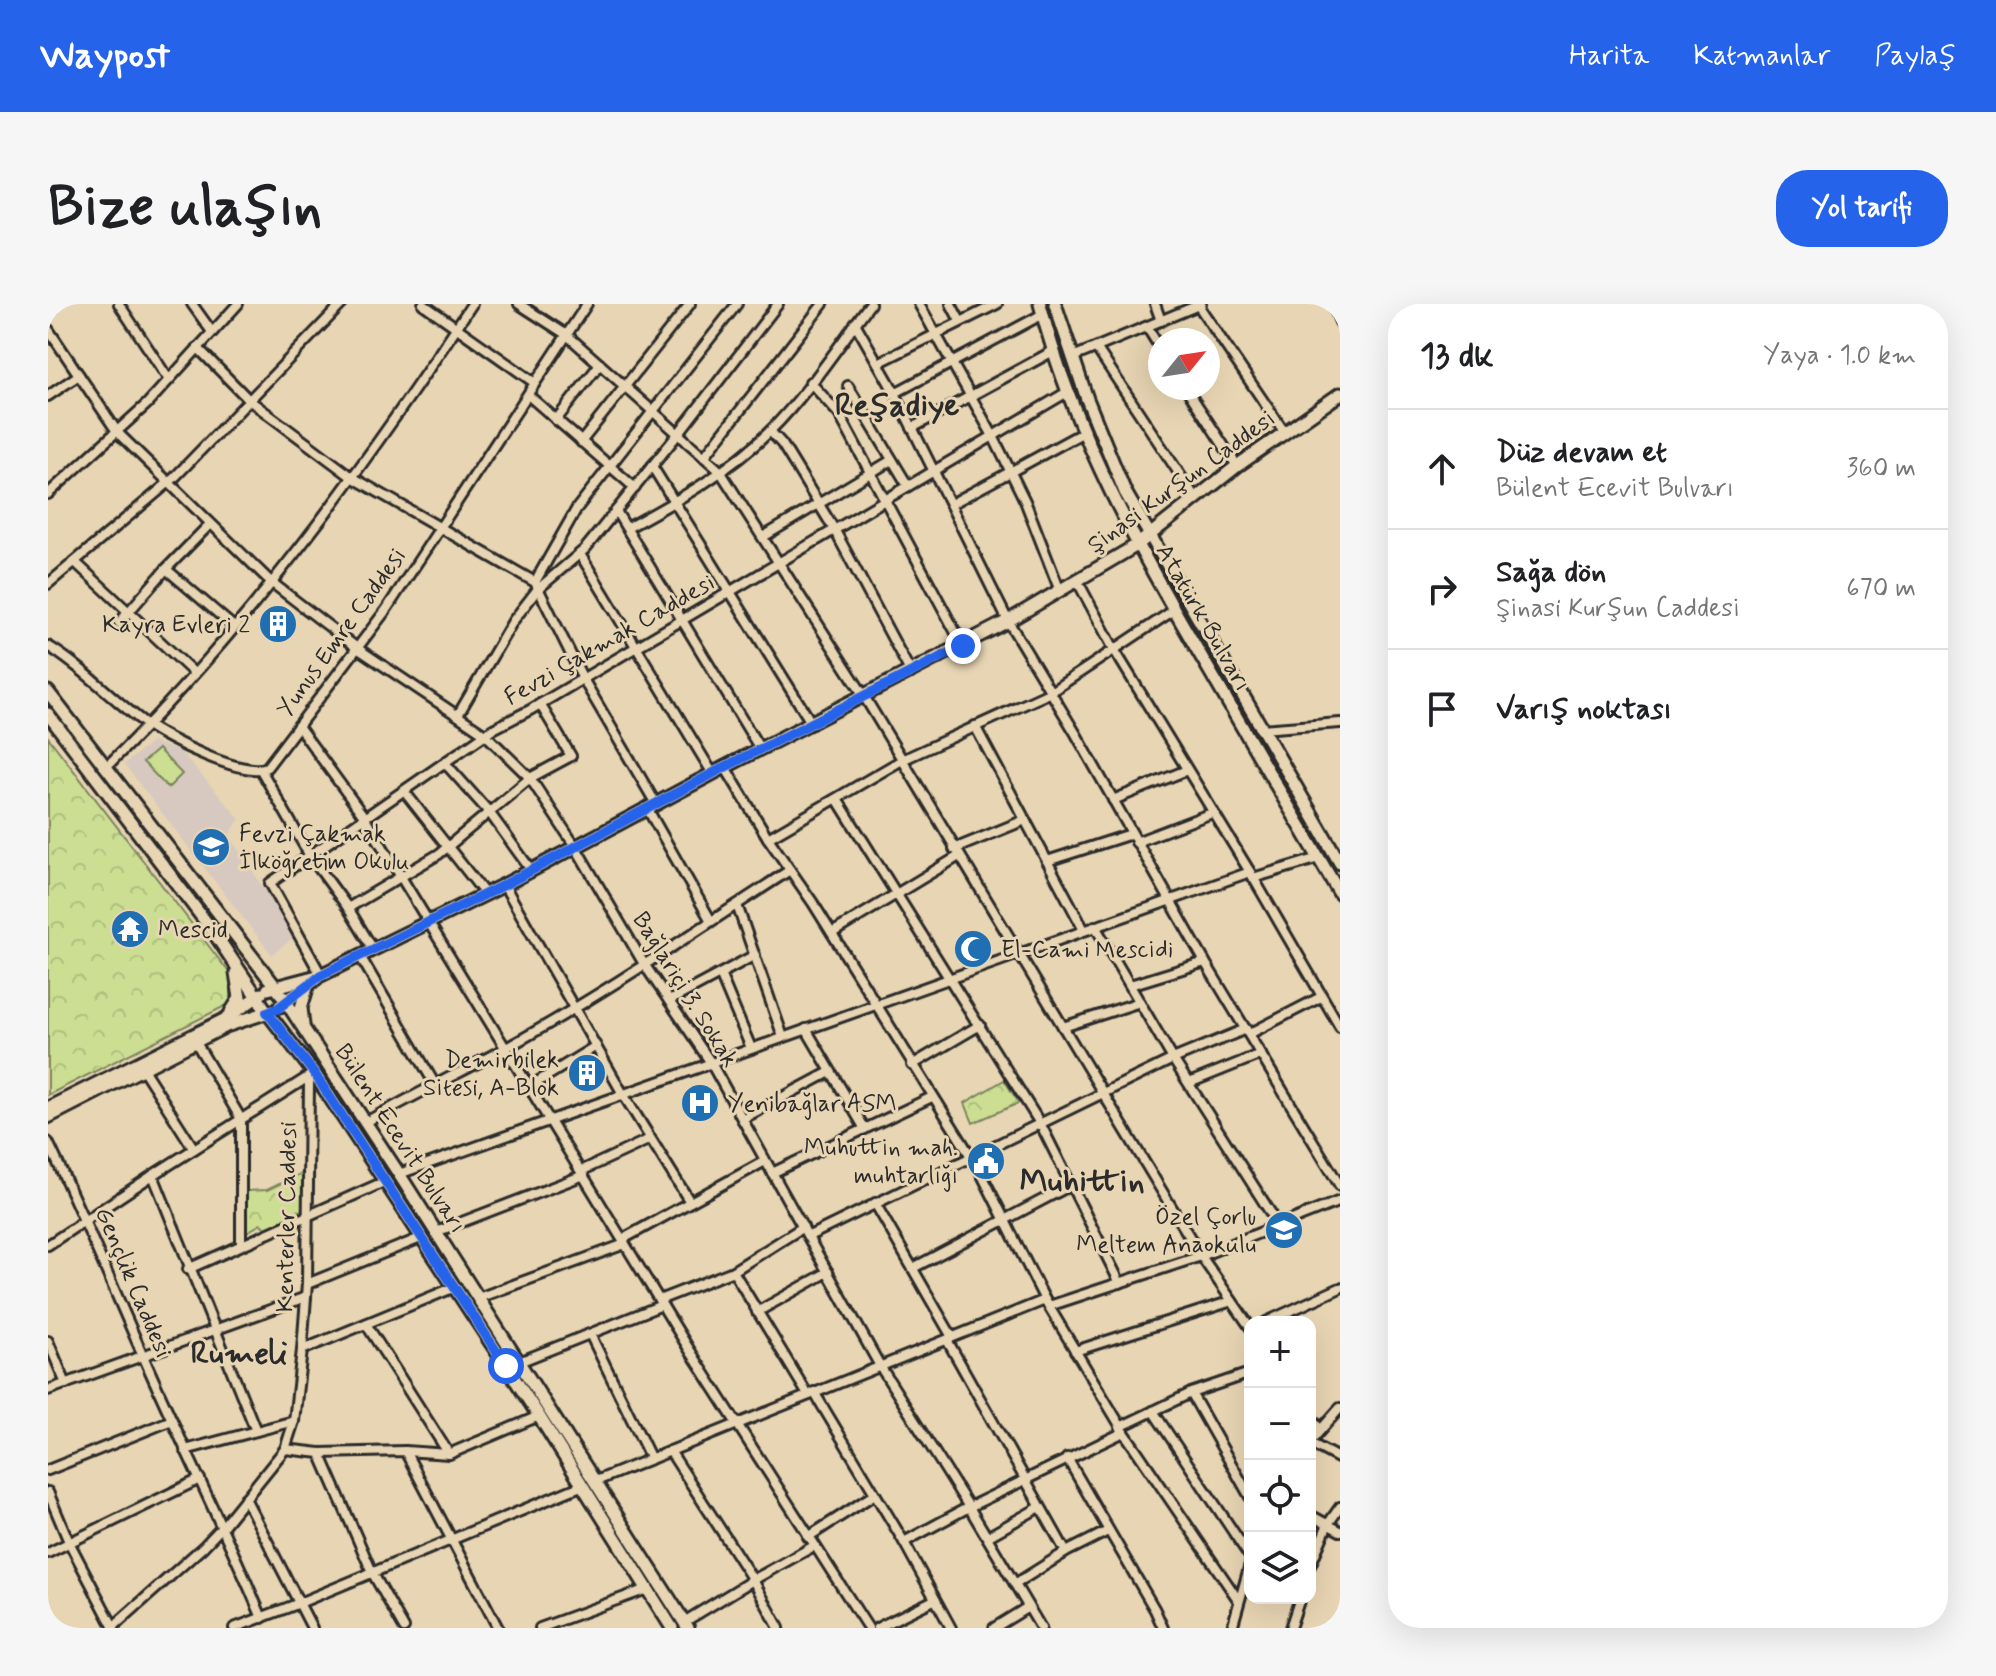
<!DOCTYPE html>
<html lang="tr">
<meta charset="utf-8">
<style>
body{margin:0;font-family:Mynerve,sans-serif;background:#f6f6f6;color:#202124}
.controls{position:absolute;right:24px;bottom:24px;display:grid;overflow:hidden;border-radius:16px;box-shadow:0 8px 32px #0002}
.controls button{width:72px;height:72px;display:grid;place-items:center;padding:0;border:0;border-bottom:2px solid #e0e0e0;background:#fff;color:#202124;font:40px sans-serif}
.compass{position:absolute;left:1100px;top:24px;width:72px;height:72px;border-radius:50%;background:#fff;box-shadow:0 8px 32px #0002;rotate:60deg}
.stop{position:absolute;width:24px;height:24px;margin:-18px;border:6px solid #2563eb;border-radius:50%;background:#fff}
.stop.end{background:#2563eb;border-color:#fff;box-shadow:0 2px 8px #0008}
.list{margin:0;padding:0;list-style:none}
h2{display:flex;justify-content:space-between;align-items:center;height:104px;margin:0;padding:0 32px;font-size:34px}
h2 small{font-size:26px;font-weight:400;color:#757577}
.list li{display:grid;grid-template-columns:52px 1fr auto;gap:24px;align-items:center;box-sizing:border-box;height:120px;padding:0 32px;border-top:2px solid #e0e0e0}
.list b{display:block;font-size:30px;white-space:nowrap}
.list p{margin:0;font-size:26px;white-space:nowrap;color:#757577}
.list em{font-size:26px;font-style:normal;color:#757577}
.icon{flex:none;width:44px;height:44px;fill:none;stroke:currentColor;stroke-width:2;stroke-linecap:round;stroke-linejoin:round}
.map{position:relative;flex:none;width:1292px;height:1324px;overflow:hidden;border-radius:32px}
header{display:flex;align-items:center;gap:48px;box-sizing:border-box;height:112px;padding:0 40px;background:#2563eb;color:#fff}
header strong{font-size:38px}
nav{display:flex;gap:44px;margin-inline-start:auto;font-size:28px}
.intro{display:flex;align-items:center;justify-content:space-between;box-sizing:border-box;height:192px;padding:0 48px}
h1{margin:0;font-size:56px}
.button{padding:20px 36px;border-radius:32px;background:#2563eb;color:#fff;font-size:28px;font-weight:700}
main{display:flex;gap:48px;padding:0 48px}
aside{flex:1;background:#fff;border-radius:32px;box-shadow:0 8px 32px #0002}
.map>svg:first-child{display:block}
.built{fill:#d7c9c0}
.forest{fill:url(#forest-crowns);stroke:#7b845e;stroke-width:2}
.pitch{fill:#cbde92;stroke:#7b845e;stroke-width:2}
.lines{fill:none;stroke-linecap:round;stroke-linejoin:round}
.minor-casing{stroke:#2b2b2b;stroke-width:14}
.major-casing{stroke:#2b2b2b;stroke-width:17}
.minor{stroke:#e8d5b3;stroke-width:8}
.major{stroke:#e8d5b3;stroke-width:11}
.route{stroke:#2563eb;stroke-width:10}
.labels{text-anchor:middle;stroke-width:6;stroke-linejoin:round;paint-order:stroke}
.street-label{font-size:24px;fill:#2b2b2b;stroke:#e8d5b3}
.poi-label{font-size:24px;fill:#2b2b2b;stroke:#e8d5b3;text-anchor:end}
.district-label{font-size:32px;font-weight:bold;fill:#2b2b2b;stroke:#e8d5b3}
</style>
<header>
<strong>Waypost</strong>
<nav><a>Harita</a><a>Katmanlar</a><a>Paylaş</a></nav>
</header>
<div class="intro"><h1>Bize ulaşın</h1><a class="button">Yol tarifi</a></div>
<main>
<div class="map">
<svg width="1292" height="1324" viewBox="0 0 1292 1324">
<defs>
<pattern id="forest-crowns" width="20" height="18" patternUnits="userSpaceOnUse" patternTransform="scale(2)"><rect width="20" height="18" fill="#cbde92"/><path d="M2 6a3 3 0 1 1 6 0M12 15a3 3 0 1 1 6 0" fill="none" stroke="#aebf7e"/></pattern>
</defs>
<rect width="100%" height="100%" fill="#e8d5b3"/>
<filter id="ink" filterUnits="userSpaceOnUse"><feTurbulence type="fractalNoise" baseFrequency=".0125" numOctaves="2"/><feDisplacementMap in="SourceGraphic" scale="16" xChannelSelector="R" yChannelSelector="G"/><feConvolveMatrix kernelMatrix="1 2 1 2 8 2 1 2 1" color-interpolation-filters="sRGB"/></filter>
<g filter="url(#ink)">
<path class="built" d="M104,438L132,447L192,515L181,531L247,632L224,651L76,460Z"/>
<g class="forest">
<path d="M0,433L183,671V699L0,791Z"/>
<path d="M956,776L971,799L925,819L917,799Z"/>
<path d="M254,869V906L218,925L213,920L197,929L199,887L219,886Z"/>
</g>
<path class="pitch" d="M110,445L134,470L120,484L95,458Z"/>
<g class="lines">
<defs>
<g id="minor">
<path d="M71,0L121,76"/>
<path d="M144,0L164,28"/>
<path d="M375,0L487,79"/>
<path d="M471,0L519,31L672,167L816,392L1153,952L1202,1023"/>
<path d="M871,0L945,132L977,197L1012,287"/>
<path d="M903,0L912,17"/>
<path d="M1107,0L1113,17"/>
<path d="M1285,0L1292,18"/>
<path d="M1150,1L1237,129"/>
<path d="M807,19L847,89L960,317L1028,430L1157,658L1292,882"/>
<path d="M1099,23L1112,44"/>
<path d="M0,25L70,129L223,278L309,344L437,430L482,474L527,542L596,660L663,759L832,1062L921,1203L993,1324"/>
<path d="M150,44L201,96L304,173L487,278L535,375L608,500"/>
<path d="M1049,45L1148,195"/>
<path d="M1025,53L1153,0"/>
<path d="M830,59L949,0"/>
<path d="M762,78L791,110L915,342"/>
<path d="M800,82L860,182"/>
<path d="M1138,84L1189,162"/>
<path d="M847,89L995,10"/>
<path d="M480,91L587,184"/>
<path d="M0,92L31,71"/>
<path d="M508,116L552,60"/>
<path d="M864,124L1007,46"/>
<path d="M722,127L734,140L786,225L863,369"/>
<path d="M533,138L642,0"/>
<path d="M656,153L775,0"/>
<path d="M604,162L764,420"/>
<path d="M0,190L99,100L190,0"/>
<path d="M903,200L1036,128"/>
<path d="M568,207L712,445"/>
<path d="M579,224C629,197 682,167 722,127C760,89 790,42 822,0"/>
<path d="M715,233L844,156"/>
<path d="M532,250L665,470"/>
<path d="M27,258L146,369"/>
<path d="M118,265L186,323"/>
<path d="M487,278L529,204L689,0"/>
<path d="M1030,278L1067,347L1202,568L1292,723"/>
<path d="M0,280L126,174L294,0"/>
<path d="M71,319L118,265L162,220"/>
<path d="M0,342C36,364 64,395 98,420C118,435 198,475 219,463L338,306L539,0"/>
<path d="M410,411L465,317L489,286L537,245L630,130L730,0"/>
<path d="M250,422L317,514L641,1045L820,1324"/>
<path d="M927,422L1036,626"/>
<path d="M1212,425L1292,419"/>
<path d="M397,459L441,508L483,566"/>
<path d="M677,463L720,534L765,599L932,867L997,996L1076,1128L1191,1297"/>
<path d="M57,464C198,326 316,164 424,0"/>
<path d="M213,466L262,552L300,604L325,645"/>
<path d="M356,487L437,590"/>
<path d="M789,495L993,821L1072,979"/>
<path d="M1065,496L1139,466"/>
<path d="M599,504L663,617"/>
<path d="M720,534L854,456L1001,389L1126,306"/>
<path d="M1088,538L1164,509"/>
<path d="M906,545L977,516"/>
<path d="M999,557L1083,530"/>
<path d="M1205,574L1271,554"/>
<path d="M456,581L575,790L642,898"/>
<path d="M689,601L735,733"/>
<path d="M300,604L391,550L482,474L523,452L492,400"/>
<path d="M1047,622L1125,755L1231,922"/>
<path d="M784,629L911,552"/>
<path d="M312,652L386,779"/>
<path d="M672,670L703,744"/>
<path d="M273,671L222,579L445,425L482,406L1021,87"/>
<path d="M1082,681L1157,658"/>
<path d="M621,697L707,651"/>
<path d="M1015,723L1092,698"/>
<path d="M758,725L817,825"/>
<path d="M1201,730L1273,693"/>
<path d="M146,735L193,815V940"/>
<path d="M864,761L932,721"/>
<path d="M93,762L146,845"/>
<path d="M1141,779L1213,750"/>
<path d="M481,783L548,742"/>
<path d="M694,815L782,768"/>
<path d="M318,818C364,792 411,769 458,744C556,690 649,626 742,566"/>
<path d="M0,838C34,909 64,981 96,1054C134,1141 177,1226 214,1314"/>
<path d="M533,867L602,835"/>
<path d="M724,869L884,793"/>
<path d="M351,870L1202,568"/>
<path d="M105,871L208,1127"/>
<path d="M827,899L904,1033"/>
<path d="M388,928L536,871"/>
<path d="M761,932L1125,755L1198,725"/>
<path d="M575,935L717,857"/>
<path d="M0,941L105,871L265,770"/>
<path d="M865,964L1023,881"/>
<path d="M140,965L338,877"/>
<path d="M685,967L760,1091"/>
<path d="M259,980L375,933"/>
<path d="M430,994L577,940"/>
<path d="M611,996L685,967L755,923"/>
<path d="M1001,1002L1153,952L1292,897"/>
<path d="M709,1008L780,968"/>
<path d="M1218,1018L1292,984"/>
<path d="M318,1020L401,1150L491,1112"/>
<path d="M542,1030L603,1155"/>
<path d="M899,1036L1018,1248"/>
<path d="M0,1037L18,1080"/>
<path d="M254,1046L407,983"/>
<path d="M1027,1047L1184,997"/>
<path d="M471,1058L614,1001"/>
<path d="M0,1086L258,993"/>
<path d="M766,1088L856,1238L903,1324"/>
<path d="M1143,1089L1202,1193"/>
<path d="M1105,1107L1202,1253"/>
<path d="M1262,1111L1272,1126"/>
<path d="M1072,1123L1143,1089L1202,1069"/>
<path d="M1262,1138L1292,1104"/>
<path d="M1262,1139L1292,1155"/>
<path d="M237,1145L272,1149L357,1147L450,1324"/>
<path d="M137,1146L246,1117"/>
<path d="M357,1147L401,1150"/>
<path d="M622,1147L705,1276L731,1324"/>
<path d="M272,1149L324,1268L356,1324"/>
<path d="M1019,1154L1107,1306L1115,1324"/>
<path d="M0,1166L124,1116"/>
<path d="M548,1177L997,996"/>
<path d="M0,1188L21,1238L66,1324"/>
<path d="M197,1194L264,1324"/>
<path d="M1262,1211L1292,1227"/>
<path d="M760,1233L827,1190"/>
<path d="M939,1233L992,1203"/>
<path d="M856,1238L921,1203L1076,1128"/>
<path d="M0,1249L152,1175"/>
<path d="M1262,1262L1280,1220L1292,1203"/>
<path d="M967,1280L1018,1248L1060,1227"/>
<path d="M636,1318L705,1276L766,1242"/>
<path d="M65,1323L155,1243L175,1222L237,1145L246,1117L254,1046L259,980L261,779L266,769"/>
<path d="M186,1324L244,1302L535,1181"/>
<path d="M492,1324L599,1285"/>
<path d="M829,1324L886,1296"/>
<path d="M946,1324L980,1303"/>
<path d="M1184,1324L1202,1260"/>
<path d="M1242,1324L1252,1294"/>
</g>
<g id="major">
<path d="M992,0C1026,133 1094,252 1163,369C1206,443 1248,516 1292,590"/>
<path d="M1007,0L1039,95L1077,188L1292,559"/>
<path d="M0,388L233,690L351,870L640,1324"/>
<path d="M0,410L167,630L219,708L266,769L491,1112L624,1324"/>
<path d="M220,685L273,671L456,581L677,463L960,317L1089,241L1189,162L1292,90"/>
<path d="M232,702L269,674"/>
<path d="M183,708L192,694L188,669"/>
<path d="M255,721L253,704L259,684"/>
<path d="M0,804L176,716L213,690"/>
<path d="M0,813L178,722L223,707"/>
</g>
</defs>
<use href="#minor" class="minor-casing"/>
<use href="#major" class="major-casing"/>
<use href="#minor" class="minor"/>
<use href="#major" class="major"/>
</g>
</g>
<g class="lines" filter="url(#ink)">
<path class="route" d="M458,1062L266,769L219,708L229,705L273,671L456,581L677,463L915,342"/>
</g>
<defs>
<symbol id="building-disc" viewBox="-11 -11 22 22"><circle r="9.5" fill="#1f6fb2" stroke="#e8d5b3"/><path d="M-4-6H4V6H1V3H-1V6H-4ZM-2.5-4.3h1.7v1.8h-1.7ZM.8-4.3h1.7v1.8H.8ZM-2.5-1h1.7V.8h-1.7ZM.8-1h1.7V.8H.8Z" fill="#fff"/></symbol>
<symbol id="school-disc" viewBox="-11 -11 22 22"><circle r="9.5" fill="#1f6fb2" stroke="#e8d5b3"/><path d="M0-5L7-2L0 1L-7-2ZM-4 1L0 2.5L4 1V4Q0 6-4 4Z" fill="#fff"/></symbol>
<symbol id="temple-disc" viewBox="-11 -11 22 22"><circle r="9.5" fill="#1f6fb2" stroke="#e8d5b3"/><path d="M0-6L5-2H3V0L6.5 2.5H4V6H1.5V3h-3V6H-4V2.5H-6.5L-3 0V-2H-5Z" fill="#fff"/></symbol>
<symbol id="mosque-disc" viewBox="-11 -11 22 22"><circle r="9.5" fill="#1f6fb2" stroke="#e8d5b3"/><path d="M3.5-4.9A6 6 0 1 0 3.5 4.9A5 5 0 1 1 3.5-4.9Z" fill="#fff"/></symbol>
<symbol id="hospital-disc" viewBox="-11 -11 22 22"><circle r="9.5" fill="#1f6fb2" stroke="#e8d5b3"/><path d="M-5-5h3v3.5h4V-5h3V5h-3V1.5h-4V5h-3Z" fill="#fff"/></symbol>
<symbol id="civic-disc" viewBox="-11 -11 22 22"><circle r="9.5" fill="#1f6fb2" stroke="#e8d5b3"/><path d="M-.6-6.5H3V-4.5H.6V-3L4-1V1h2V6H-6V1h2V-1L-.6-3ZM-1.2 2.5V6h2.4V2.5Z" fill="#fff"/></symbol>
</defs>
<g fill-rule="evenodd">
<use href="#building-disc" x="208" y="298" width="44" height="44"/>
<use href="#school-disc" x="141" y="521" width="44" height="44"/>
<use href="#temple-disc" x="60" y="603" width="44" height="44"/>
<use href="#mosque-disc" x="903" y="623" width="44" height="44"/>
<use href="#building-disc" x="517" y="747" width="44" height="44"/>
<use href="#hospital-disc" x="630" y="777" width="44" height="44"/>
<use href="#civic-disc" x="916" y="835" width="44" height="44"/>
<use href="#school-disc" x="1214" y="904" width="44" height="44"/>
</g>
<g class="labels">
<g class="street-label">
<text transform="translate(1133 177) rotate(-36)" y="8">Şinasi Kurşun Caddesi</text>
<text transform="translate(1156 313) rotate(60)" y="8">Atatürk Bulvarı</text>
<text transform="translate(293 328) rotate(-54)" y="8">Yunus Emre Caddesi</text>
<text transform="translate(561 335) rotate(-30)" y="8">Fevzi Çakmak Caddesi</text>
<text transform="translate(638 685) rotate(58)" y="8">Bağlariçi 3. Sokak</text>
<text transform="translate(353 834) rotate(57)" y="8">Bülent Ecevit Bulvarı</text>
<text transform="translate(238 913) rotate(-89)" y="8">Kenterler Caddesi</text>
<text transform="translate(86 978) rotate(67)" y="8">Gençlik Caddesi</text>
</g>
<g class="poi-label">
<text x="202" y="328">Kayra Evleri 2</text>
<text x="191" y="537" text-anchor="start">Fevzi Çakmak<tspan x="191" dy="28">İlköğretim Okulu</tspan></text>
<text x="110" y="633" text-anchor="start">Mescid</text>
<text x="953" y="653" text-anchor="start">El-Cami Mescidi</text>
<text x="511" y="763">Demirbilek<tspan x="511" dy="28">Sitesi, A-Blok</tspan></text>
<text x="680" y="807" text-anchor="start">Yenibağlar ASM</text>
<text x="910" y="851">Muhuttin mah.<tspan x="910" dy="28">muhtarlığı</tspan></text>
<text x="1208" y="920">Özel Çorlu<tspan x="1208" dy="28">Meltem Anaokulu</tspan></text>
</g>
<g class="district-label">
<text x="849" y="111">Reşadiye</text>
<text x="1034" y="887">Muhittin</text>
<text x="191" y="1059">Rumeli</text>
</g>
</g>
</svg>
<div class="controls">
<button>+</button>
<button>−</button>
<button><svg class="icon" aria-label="locate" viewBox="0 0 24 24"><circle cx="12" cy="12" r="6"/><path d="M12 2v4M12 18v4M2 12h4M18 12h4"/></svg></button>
<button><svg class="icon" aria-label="layers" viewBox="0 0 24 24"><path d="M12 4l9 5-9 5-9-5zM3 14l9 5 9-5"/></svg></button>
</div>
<svg class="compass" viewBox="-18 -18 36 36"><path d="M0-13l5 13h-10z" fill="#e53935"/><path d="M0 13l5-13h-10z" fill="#757577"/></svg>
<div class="stop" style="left:458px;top:1062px"></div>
<div class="stop end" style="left:915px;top:342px"></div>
</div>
<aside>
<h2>13 dk<small>Yaya · 1.0 km</small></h2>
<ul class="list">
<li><svg class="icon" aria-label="ahead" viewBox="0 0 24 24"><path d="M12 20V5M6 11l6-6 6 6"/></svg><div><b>Düz devam et</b><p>Bülent Ecevit Bulvarı</p></div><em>360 m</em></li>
<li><svg class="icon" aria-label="right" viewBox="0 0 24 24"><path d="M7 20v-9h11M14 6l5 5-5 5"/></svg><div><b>Sağa dön</b><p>Şinasi Kurşun Caddesi</p></div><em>670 m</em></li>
<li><svg class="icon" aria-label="arrive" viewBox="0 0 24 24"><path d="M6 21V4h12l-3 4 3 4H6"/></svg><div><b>Varış noktası</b></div></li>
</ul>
</aside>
</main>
